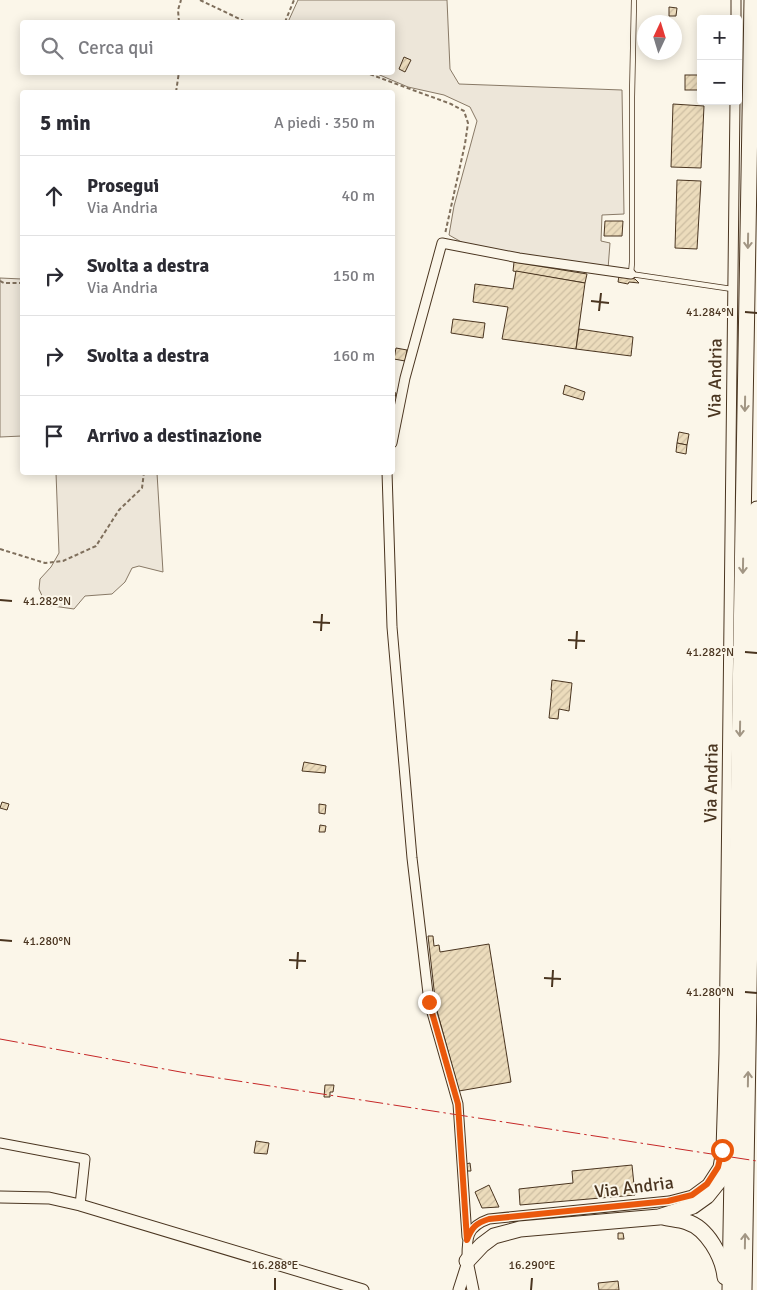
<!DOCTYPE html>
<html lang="it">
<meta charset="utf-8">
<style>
body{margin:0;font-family:Signika,sans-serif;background:#f7f7f7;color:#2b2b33}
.controls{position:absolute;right:15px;top:15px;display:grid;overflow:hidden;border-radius:5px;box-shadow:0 2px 12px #0003}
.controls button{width:45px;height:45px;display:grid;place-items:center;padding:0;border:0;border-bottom:1px solid #e1e1e2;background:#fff;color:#2b2b33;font:25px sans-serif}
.compass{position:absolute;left:637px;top:15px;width:45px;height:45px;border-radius:50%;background:#fff;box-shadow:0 2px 12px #0003;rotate:4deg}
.stop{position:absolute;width:15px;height:15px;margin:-11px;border:4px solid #ea580c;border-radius:50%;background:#fff}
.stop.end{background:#ea580c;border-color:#fff;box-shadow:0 1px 5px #0008}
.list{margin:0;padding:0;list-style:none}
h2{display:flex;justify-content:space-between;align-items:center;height:65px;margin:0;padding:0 20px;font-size:21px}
h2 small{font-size:16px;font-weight:400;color:#7c7c81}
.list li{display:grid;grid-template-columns:32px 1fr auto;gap:15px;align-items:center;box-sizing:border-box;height:80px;padding:0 20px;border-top:1px solid #e1e1e2}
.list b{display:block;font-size:19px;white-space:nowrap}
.list p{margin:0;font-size:16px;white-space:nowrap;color:#7c7c81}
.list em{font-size:16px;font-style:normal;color:#7c7c81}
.icon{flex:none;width:28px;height:28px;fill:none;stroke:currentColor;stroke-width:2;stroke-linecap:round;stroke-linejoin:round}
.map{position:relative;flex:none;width:757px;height:1290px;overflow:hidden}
.search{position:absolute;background:#fff;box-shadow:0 2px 12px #0003;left:20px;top:20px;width:375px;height:55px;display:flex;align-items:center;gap:12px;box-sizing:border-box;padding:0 18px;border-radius:5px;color:#7c7c81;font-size:19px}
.panel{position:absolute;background:#fff;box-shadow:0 2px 12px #0003;left:20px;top:90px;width:375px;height:385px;border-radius:5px}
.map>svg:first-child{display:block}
.green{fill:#ede6d9;stroke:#887966}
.building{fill:url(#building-hatch);stroke:#4a3520}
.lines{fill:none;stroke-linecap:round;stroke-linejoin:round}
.service-casing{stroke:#4a3520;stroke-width:6}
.minor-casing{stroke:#4a3520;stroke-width:11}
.tertiary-casing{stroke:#4a3520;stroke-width:13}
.trunk-casing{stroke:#4a3520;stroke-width:17}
.path{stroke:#7f6f5c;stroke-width:2;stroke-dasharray:4 2.5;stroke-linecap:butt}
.service{stroke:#fbf6e9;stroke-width:4.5}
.minor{stroke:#fbf6e9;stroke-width:9}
.tertiary{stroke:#fbf6e9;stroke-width:11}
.trunk{stroke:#fbf6e9;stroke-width:15}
.power{stroke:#c62828;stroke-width:1;stroke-dasharray:18 4 2.5 4;stroke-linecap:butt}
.oneway{stroke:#a29684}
.route{stroke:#ea580c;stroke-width:6}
.ticks{fill:none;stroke:#4a3520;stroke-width:2}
.labels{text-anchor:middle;stroke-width:4;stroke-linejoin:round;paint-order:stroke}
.street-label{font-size:18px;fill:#4a3520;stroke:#fbf6e9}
.ticks-label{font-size:12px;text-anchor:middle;fill:#4a3520;stroke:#fbf6e9;stroke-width:4;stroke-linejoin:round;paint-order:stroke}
</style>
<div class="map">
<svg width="757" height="1290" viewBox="0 0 757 1290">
<defs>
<pattern id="building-hatch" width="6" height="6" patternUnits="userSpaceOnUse" patternTransform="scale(1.25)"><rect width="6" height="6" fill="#ecdcbc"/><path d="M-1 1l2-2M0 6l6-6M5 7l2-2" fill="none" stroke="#ccbda1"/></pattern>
</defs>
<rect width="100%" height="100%" fill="#fbf6e9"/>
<g class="green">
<path d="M298,0H447L450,69L459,84L622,90L624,214L602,215L601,241L610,243L608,269L465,244L449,235L454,206L477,121L470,107L444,95L408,87L375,73L392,72V22H288Z"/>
<path d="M0,278L22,279V436L0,437Z"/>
<path d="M56,473H157L163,572L139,566L132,568L125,582L112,594L85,596L74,609L46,605L39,589L40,579L51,567L59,553Z"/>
</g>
<g class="building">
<path d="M669,7L677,8L676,16H669Z"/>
<path d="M404,57L411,60L405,72L399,69Z"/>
<rect x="685" y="75" width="14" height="15"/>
<path d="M673,104L704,106L701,168L671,167Z"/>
<path d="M677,180L701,181L697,249L675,248Z"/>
<path d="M605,221H623L622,236H604Z"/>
<path d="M514,262L587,274L585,283L513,271Z"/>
<path d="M516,271L585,283L576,349L502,339L508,307L473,302L475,284L513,289Z"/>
<path d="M619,276L635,279L639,283L629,282L628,284L618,282Z"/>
<path d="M453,319L485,323L483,338L451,333Z"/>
<path d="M579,329L633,337L631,356L576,349Z"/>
<path d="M396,348L407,350L405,361L394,359Z"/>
<path d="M565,385L585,392L583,400L563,394Z"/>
<path d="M392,392L396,393L394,402L392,401Z"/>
<path d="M679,432L689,434L687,445L677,443Z"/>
<path d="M677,443L687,445L686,454L676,452Z"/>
<path d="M552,680L572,683L569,711L559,709L558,719L549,718L552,690H551Z"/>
<path d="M304,762L326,766L325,773L302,771Z"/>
<path d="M2,802L9,804L7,810L0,808Z"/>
<path d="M319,804L326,805L325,814L319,813Z"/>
<path d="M320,825L326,826L325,832H319Z"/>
<path d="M428,936H433L434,946L439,945L440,952L489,944L511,1082L459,1091L436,1007Z"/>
<path d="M325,1085H334L333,1092H330V1097H324Z"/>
<path d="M256,1141L269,1143L267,1154L254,1153Z"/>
<path d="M470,1163L471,1171H467L466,1164Z"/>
<path d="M632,1165L635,1195L520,1205L519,1189L573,1183L572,1171Z"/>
<path d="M489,1185L499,1207L482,1208L475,1192Z"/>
<path d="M618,1233H623L624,1239H618Z"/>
<path d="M618,1281L619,1290H599L598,1283Z"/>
</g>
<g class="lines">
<defs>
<path id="service" d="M634,0L632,97V262L631,274L732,289"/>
<g id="minor">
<path d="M736,19V0"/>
<path d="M392,443L405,378L442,243L519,258L631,274"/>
<path d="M387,472L392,627L412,858L429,1002L458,1104L467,1237"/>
<path d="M0,1143L85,1159L80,1205"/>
<path d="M467,1260C467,1239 466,1227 489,1219L669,1201L692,1195L707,1184L718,1167L721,1150L724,1054L735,101"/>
</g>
<g id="tertiary">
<path d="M0,1197L49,1198L80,1205L363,1290"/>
<path d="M467,1261L473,1290"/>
<path d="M459,1290L467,1265"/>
</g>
<g id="trunk">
<path d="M663,1217C671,1219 679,1219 687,1222C707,1228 723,1257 725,1277"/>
<path d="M467,1261L482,1245L494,1236L520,1229L659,1217L693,1206L707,1196L719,1181L725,1166L726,1154"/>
<path d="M730,1290L752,0"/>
<path d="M744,1290L757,509"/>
</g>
</defs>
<use href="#service" class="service-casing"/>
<use href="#minor" class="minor-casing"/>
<use href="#tertiary" class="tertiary-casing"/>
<use href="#trunk" class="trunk-casing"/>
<g class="path">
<path d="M200,0L246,22"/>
<path d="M179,22L178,10L181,0"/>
<path d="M285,22L294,0"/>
<path d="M364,72L451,104L464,111L468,123L465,144L445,234"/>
<path d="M176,92L179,72"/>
<path d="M0,281L4,283H22"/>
<path d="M0,549L45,563L63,561L96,546L119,510L142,488L144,472"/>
</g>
<use href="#service" class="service"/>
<use href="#minor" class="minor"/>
<use href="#tertiary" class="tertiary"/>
<use href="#trunk" class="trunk"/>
<path class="power" d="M0,1039L186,1073L757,1161"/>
</g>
<defs><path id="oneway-shaft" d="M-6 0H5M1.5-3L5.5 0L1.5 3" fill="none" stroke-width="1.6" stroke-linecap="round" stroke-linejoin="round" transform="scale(1.25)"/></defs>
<g class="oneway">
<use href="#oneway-shaft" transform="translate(748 241) rotate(91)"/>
<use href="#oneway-shaft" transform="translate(745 404) rotate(91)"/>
<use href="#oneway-shaft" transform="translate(743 566) rotate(91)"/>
<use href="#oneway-shaft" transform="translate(740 729) rotate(91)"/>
<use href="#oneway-shaft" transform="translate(748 1079) rotate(-89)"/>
<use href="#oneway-shaft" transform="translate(745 1241) rotate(-89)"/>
</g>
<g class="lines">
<path class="route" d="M429,1002L458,1104L467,1240C472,1227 476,1223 489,1219L668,1201L692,1195L707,1184L718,1167L722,1150"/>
</g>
<path class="ticks" d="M591,301L609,303M599,311L601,293M745,312L757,313M0,600L12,601M313,622L330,623M321,631L322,614M568,640L585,641M576,649L577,631M745,652L757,653M0,940L12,941M289,960L306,961M297,969L298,952M544,978L561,979M552,987L553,970M745,992L757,993M275,1290V1278M531,1290L532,1278"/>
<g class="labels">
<g class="street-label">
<text transform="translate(715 378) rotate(-89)" y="6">Via Andria</text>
<text transform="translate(711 783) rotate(-89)" y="6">Via Andria</text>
<text transform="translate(634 1187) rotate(-7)" y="6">Via Andria</text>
</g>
</g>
<g class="ticks-label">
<text x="710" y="316">41.284°N</text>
<text x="47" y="605">41.282°N</text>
<text x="710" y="656">41.282°N</text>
<text x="47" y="945">41.280°N</text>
<text x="710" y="996">41.280°N</text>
<text x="275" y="1269">16.288°E</text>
<text x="532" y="1269">16.290°E</text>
</g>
</svg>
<div class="controls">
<button>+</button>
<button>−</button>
</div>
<svg class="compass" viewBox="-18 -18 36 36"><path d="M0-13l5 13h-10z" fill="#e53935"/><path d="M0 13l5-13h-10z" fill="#7c7c81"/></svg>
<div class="stop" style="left:722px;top:1150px"></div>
<div class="stop end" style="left:429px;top:1002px"></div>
<div class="search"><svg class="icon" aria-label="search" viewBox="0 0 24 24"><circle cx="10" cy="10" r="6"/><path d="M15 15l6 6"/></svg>Cerca qui</div>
<section class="panel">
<h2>5 min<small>A piedi · 350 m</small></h2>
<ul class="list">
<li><svg class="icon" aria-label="ahead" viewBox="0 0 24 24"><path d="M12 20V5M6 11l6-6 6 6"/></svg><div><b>Prosegui</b><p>Via Andria</p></div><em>40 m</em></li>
<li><svg class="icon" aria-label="right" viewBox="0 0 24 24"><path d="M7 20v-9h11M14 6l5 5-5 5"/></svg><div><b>Svolta a destra</b><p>Via Andria</p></div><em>150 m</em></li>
<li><svg class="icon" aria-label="right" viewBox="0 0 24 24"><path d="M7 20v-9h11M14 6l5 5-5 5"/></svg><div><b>Svolta a destra</b></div><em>160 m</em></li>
<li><svg class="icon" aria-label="arrive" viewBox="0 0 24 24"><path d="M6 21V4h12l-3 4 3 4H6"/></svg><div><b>Arrivo a destinazione</b></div></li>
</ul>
</section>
</div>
